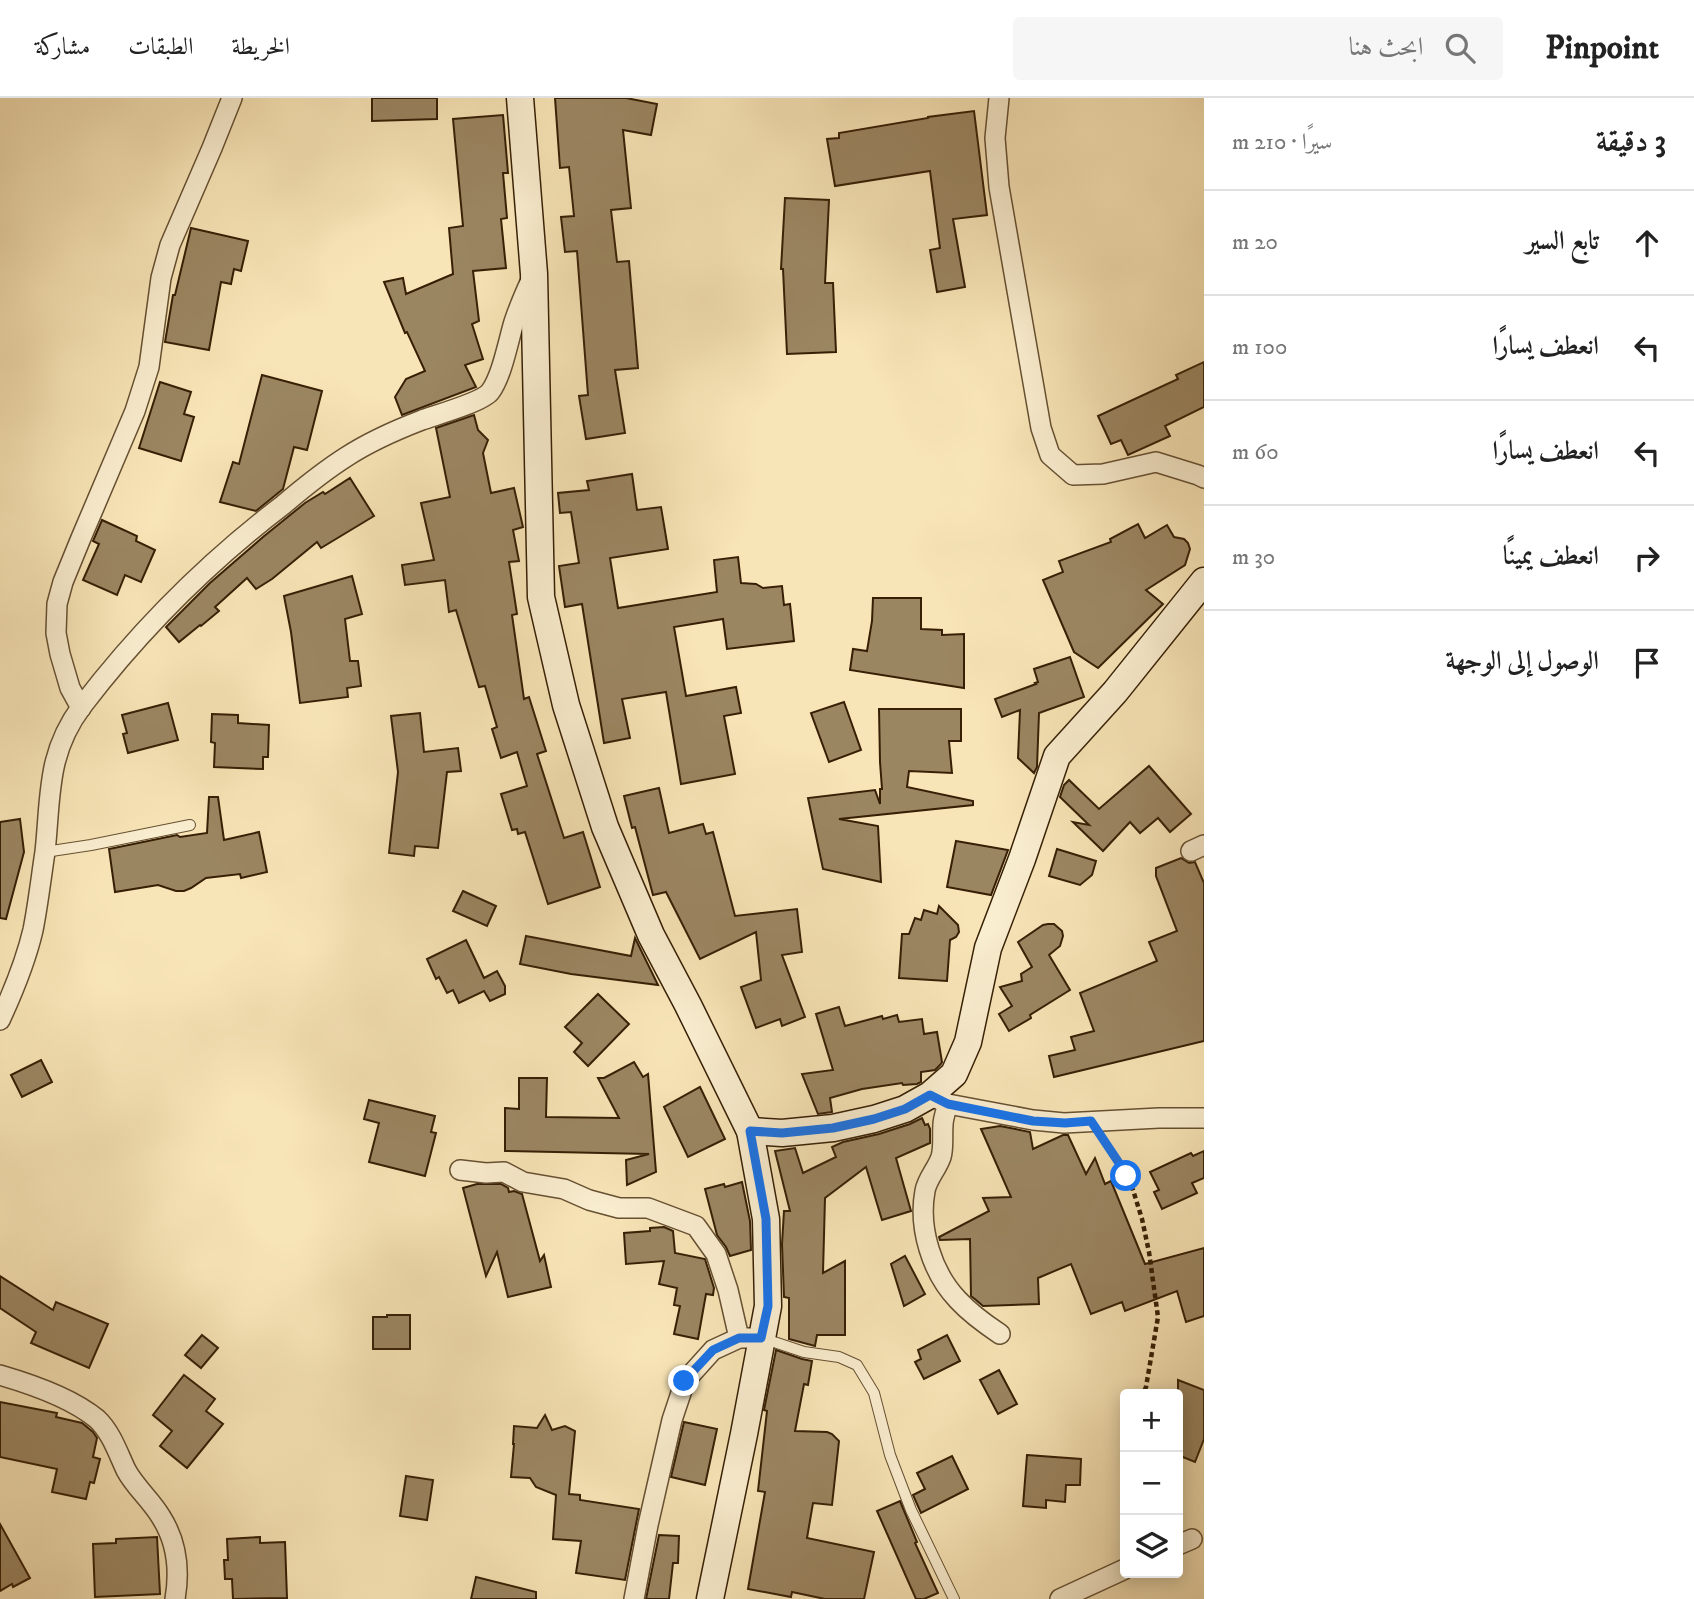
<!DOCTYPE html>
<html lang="ar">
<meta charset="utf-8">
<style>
body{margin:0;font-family:"IM FELL DW Pica",Amiri,serif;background:#f6f6f6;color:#222;direction:rtl}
.controls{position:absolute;right:21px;bottom:21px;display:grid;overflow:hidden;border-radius:7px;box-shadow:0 4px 18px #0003}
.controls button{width:63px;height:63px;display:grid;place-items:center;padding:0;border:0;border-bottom:2px solid #e0e0e0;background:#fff;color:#222;font:35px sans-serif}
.stop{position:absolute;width:21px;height:21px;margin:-16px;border:5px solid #1a73e8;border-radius:50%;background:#fff}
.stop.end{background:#1a73e8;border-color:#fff;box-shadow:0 2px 7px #0008}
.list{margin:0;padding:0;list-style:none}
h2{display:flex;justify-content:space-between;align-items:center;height:91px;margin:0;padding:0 28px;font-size:30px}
h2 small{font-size:23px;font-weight:400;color:#767676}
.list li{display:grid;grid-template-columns:46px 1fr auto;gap:21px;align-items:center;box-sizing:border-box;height:105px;padding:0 28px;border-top:2px solid #e0e0e0}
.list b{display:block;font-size:26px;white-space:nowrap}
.list em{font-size:23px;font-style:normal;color:#767676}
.icon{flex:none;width:38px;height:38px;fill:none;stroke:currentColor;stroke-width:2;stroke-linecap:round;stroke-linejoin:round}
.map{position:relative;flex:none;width:1204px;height:1501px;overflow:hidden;direction:ltr}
header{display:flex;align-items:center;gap:42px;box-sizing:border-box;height:98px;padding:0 35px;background:#fff;border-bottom:2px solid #e0e0e0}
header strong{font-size:33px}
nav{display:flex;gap:38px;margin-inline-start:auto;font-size:24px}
.search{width:490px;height:63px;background:#f6f6f6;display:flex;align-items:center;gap:18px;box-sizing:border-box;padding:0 24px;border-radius:7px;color:#767676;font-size:26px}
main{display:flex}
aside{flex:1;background:#fff}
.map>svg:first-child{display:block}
.building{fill:#9b8662;stroke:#361f05;stroke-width:2}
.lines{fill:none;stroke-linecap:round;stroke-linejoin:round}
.lane-casing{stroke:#665032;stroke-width:12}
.street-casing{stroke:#665032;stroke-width:22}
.secondary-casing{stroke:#361f05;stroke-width:29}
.path{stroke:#361f05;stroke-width:4.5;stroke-dasharray:5 3.5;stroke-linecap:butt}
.lane{stroke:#faeed0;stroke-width:10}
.street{stroke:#faeed0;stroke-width:19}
.secondary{stroke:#faeed0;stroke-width:26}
.route{stroke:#1a73e8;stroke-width:9}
</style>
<header>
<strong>Pinpoint</strong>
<div class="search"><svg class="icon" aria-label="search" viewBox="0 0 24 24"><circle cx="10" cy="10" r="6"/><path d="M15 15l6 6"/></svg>ابحث هنا</div>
<nav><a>الخريطة</a><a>الطبقات</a><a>مشاركة</a></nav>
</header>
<main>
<aside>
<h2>3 دقيقة<small>سيرًا · 210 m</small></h2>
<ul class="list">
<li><svg class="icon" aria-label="ahead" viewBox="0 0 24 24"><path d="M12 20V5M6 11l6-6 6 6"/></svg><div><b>تابع السير</b></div><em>20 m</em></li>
<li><svg class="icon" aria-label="left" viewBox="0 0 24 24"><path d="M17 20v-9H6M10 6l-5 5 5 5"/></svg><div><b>انعطف يسارًا</b></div><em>100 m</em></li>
<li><svg class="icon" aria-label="left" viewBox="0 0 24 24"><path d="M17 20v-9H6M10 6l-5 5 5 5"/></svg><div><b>انعطف يسارًا</b></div><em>60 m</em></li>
<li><svg class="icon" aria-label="right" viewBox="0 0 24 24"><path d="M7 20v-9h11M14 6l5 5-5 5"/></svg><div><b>انعطف يمينًا</b></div><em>30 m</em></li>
<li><svg class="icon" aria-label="arrive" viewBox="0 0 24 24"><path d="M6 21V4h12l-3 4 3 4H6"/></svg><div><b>الوصول إلى الوجهة</b></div></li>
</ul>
</aside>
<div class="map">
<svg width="1204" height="1501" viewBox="0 0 1204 1501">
<rect width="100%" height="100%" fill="#f8e5b7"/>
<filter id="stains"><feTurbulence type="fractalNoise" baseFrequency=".00286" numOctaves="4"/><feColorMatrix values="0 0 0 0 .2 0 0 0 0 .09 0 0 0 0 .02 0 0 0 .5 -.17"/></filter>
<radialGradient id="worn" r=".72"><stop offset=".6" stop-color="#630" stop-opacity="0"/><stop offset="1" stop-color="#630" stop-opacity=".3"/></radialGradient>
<g class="building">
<path d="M372,0H437V21L372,23Z"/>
<path d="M555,0H626L657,6L651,37L623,32L631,110L611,112L617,164L629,163L638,270L615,272L625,335L586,341L579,298L588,297L577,153L565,154L561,119L574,118L569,69L560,70Z"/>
<path d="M974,13L987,117L953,121L965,189L937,194L930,152L940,150L930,73L835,88L827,41L839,40V35L928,20V19Z"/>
<path d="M503,17L508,75H503L507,120L501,121L506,170L473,173L479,223L472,226L483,261L465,267L476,289L402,317L395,299L406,281L425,273L407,234L405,235L384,184L403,180L406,196L453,176L449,130L463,128L453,21Z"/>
<path d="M785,100L829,102L825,185H833L836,254L787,256L783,171H781Z"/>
<path d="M191,130L248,143L241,173L234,171L231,186L221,184L209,252L165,244L173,197H175Z"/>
<path d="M1204,264V309L1165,328L1170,338L1128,357L1121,342L1111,346L1098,318L1178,281L1176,277Z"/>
<path d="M262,277L322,293L307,352L294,349L283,391L256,413L220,404L233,364L239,366Z"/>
<path d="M160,284L191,294L184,316L194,319L181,363L139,350Z"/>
<path d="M474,317L478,332L488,342L483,355L491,395L514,390L523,429L513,432L519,463L509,464L517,516L512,517L524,601L529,599L546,653L537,656L564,740L583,734L600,789L548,806L525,734L518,736L517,731L512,732L501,696L527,688L517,654L501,660L492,631L497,629L485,588L479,589L456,512L449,514L445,482L405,487L402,467L434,462L421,405L450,399L436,330Z"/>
<path d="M632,376L637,412L661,409L668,451L610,460L618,510L717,494L714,462L738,459L741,485L756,486L763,490L782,488L784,507L790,506L794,543L727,551L723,521L674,529L686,598L736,589L741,615L724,618L735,676L681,686L666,594L622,601L630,640L604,645L582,506L565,509L559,468L579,465L571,414L560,415L558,395L589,392L587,383Z"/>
<path d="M350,380L374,418L321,450L317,444L272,481L256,491L247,480L215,509L219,513L201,528L200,527L179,544L166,529L210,485L263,439L305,405L323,394L325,396Z"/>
<path d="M102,422L137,438L136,443L155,452L141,484L125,477L117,497L83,482L99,446L93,443Z"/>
<path d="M1138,426L1145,440L1167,427L1174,439L1184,441L1188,445L1190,451L1185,467L1146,492L1163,506L1098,570L1074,554L1043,482L1063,474L1059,463L1111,444L1110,441Z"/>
<path d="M352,478L362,516L345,521L350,563H358L361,588L347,590L348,599L300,605L291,534L284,498Z"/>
<path d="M873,500H921V531L942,532V537L964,536V590L850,572L853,551L867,553L872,523Z"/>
<path d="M1070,559L1084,599L1039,615L1037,669L1034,675L1018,660L1020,612L1002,619L995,601L1036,586L1035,585L1038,584L1034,571Z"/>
<path d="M844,604L861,652L829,664L811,615Z"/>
<path d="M168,605L178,642L128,655L123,636L127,635L122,617Z"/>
<path d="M879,611H961V643H949L952,675L909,673L907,689L973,703V707L839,721L878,728L881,784L823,771L808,700L875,692L880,706V691H882L880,664Z"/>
<path d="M420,615L424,654L458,650L461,673L447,674L438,750L415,748L414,758L389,755L398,674L391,618Z"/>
<path d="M212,616L238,617V625L269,627L268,659H263V671L214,669L215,645L211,644Z"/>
<path d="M1149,668L1191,716L1170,734L1158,720L1140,735L1130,724L1103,753L1073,724L1089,727L1060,699L1064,687L1069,682L1099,711Z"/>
<path d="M659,690L669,735L703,726L706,736L713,734L735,818L797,811L802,854L782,857L805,919L782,928L780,921L756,930L741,889L761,882L756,834L700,861L666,794L653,797L635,729L632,730L624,698Z"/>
<path d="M209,699H218L224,742L259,734L267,774L241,780L240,776L206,780L191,790L184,793H176L158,787L115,794L109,751L177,737L180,739L207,735Z"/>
<path d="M20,721L24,754L6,821L0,820V724Z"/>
<path d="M956,743L1008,752L991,797L947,789Z"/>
<path d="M1057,751L1096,763L1092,777L1080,787L1049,778Z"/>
<path d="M1181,760L1189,765L1195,764L1204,785V943L1054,979L1049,958L1075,952L1071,939L1094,933L1080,895L1157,863L1149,844L1177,833L1156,778V770Z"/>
<path d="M463,793L496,808L487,828L453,813Z"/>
<path d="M939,808L958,827L959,834L956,839L950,842L947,883L899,880L902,836H909L915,820L921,822L924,812L937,816Z"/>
<path d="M1048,826H1054L1062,833L1063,838L1060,848L1049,857L1070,892L1030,917L1031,920L1009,933L999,916L1012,908L1000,889L1022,883L1021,876L1032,869L1018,844L1043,827Z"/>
<path d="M526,838L631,858L635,840L658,887L571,876L520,866Z"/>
<path d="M466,842L484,880L497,873L505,888V896L490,903L484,893L459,905L453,892L447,895L439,879L436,881L427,861Z"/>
<path d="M598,896L629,926L588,968L574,954L582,945L565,929Z"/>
<path d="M839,909L845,928L882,918L883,921L897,917L899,924L922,921L924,936L937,934L942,964L941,966L935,972L921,974V984L917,986L903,987L902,985L862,991L830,1000L832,1014L818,1016L802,976L833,972L816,916Z"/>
<path d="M41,962L52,984L22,999L11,977Z"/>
<path d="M634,964L643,979L648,976L656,1074L627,1087L626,1062L649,1056L505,1053V1010L519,1011V980H547L546,1019L619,1020L598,980H604Z"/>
<path d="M700,989L725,1041L688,1059L664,1009Z"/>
<path d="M369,1002L435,1018L431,1034L436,1035L425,1078L369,1064L379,1025L364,1021Z"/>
<path d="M922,1020L925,1027L928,1026L930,1031V1045L896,1060L911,1113L882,1122L866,1069L825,1100L823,1175L845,1163V1237H817L815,1248L789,1241V1200L784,1199L782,1146L784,1113H790L775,1053L795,1050L803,1075L836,1059L832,1049L843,1044L879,1036L910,1026Z"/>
<path d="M1000,1028L1030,1034L1033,1051L1063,1037H1068L1086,1076L1095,1060L1105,1086L1111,1083L1145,1166L1204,1150V1218L1186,1224L1177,1193L1125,1213L1122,1204L1091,1216L1071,1166L1038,1180L1039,1206L983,1208L976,1202L971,1198L970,1141L940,1142L939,1139L989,1113L983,1100L1011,1099L981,1031Z"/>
<path d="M1204,1053V1080L1192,1085L1197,1095L1162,1111L1154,1094L1159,1092L1150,1074L1191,1055L1193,1058Z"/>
<path d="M742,1084L750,1123L751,1152L730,1158L726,1149L717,1137L705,1091L724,1086L725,1089Z"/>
<path d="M477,1086H501L508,1090L509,1094L514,1093L522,1096L540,1163L544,1157L551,1189L508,1199L497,1154L486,1178L463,1090Z"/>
<path d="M664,1129L673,1133L675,1155L705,1161L714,1190L713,1197L706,1196L698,1241L674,1236L680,1208L674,1207L677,1190L659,1186L664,1163L626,1166L624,1135L650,1133V1130Z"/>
<path d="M905,1158L925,1196L904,1208L891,1166Z"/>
<path d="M0,1178L53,1212L56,1204L108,1226L89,1270L31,1245L36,1234L0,1210Z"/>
<path d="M387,1217H410V1251H373V1219H387Z"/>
<path d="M202,1237L218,1250L201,1270L185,1257Z"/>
<path d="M947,1237L960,1263L924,1281L915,1264L921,1261L918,1252Z"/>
<path d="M776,1252L802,1261L812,1263L808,1287L804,1286L795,1333L827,1334L832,1336L839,1343L832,1407L813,1405L807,1440L874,1454L864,1501H825L792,1494L791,1499L748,1491L765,1394L758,1393L767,1313L764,1312Z"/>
<path d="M999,1272L1017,1306L998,1316L980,1282Z"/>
<path d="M184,1277L215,1301L206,1313L223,1326L187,1370L160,1348L172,1333L153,1317Z"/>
<path d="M1178,1282L1204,1292V1341L1195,1364L1178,1357Z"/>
<path d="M0,1304L57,1315L56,1319L82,1325L93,1334L97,1340L93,1359L100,1361L94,1385L90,1384L86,1401L52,1394L57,1371L0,1359Z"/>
<path d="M545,1317L552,1332L565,1328L575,1333L569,1396L580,1397V1402L639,1411L625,1482L576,1475L581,1443L553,1441L556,1397L536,1389L530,1380L511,1379L514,1346H513L514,1328L537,1330Z"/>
<path d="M684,1324L717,1331L705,1387L671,1379Z"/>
<path d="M1027,1357L1081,1361L1080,1387H1066L1065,1404L1046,1402V1410L1023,1408Z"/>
<path d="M952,1358L968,1391L921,1415L913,1397L925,1391L917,1375Z"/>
<path d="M406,1378L433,1382L427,1422L400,1418Z"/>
<path d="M900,1403L917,1444L915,1445L938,1495L924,1501H916L877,1413Z"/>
<path d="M0,1426L30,1480L13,1489L12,1486L0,1493Z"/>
<path d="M659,1437L679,1438L678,1465H673L669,1501H646Z"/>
<path d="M157,1439L160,1496L95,1499L93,1446L116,1445V1441Z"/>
<path d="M260,1439V1445L285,1444L287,1500L233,1501L232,1481H225L224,1462H228L227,1441Z"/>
<path d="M476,1479L536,1494V1501H471Z"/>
</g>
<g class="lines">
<defs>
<g id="lane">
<path d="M45,754L91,747L190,727"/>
<path d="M762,1240L804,1254L839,1259L857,1267L874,1295L890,1357L911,1412L954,1501"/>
</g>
<g id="street">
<path d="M999,0L995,40L999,89L1041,330L1050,357L1073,377L1103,376L1156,364L1198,377L1204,380"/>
<path d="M81,610L70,590L60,556L56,535L57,506L63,484L81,440L135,313L149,269L161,180L170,147L212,50L232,0"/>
<path d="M1191,753L1204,747"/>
<path d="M0,922C13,894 26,862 33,832C38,807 41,780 45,754C51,699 46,656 82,608C140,532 207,465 283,407C303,390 324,373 346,359C369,344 396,332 422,322C436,317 482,304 490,294C502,278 508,244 514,224C519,209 525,195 532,180"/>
<path d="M930,997L948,1006L1033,1022L1064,1025L1159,1020H1204"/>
<path d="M948,1006C946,1013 943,1020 943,1027C942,1037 944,1049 941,1059C937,1071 927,1081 925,1093C918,1130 932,1175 958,1202C970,1215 985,1226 1000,1236"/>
<path d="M460,1072L486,1075L504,1074L523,1084L564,1091L589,1102L619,1110H648L696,1128L716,1156L728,1192L739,1240"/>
<path d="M0,1277C31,1286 72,1300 97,1321C111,1334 118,1355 126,1372C135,1389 151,1402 161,1419C177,1444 180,1472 175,1501"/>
<path d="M1178,1447L1192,1441"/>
<path d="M634,1501L648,1427L672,1322L685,1283L713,1252L739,1240H750"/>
<path d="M1060,1501L1125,1471"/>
</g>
<g id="secondary">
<path d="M520,0L534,176L541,499L566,607L605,729L651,837L688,907L750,1033L766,1121L768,1208L744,1336L710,1501"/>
<path d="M750,1033L782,1035L833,1030L874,1021L905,1011L930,997L954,976L968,944L988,850L1022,761L1057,658L1115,594L1204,483"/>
</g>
</defs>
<use href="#lane" class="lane-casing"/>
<use href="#street" class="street-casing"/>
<use href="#secondary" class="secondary-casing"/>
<path class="path" d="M1105,1044L1119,1065L1133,1092L1142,1121L1149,1154L1158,1219L1146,1289L1143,1296"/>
<use href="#lane" class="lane"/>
<use href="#street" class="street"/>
<use href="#secondary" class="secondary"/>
</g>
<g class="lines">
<path class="route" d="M684,1283L713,1252L739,1240H761L768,1208L766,1121L750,1033L782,1035L833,1030L874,1021L905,1011L930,997L948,1006L1033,1023L1065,1025L1091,1023L1119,1065L1126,1078"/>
</g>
<rect width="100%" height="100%" filter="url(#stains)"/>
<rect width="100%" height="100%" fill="url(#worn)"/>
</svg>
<div class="controls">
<button>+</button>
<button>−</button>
<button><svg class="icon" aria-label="layers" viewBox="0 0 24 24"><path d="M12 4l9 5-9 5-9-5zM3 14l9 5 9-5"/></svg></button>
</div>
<div class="stop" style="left:1126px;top:1078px"></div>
<div class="stop end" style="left:684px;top:1283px"></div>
</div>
</main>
